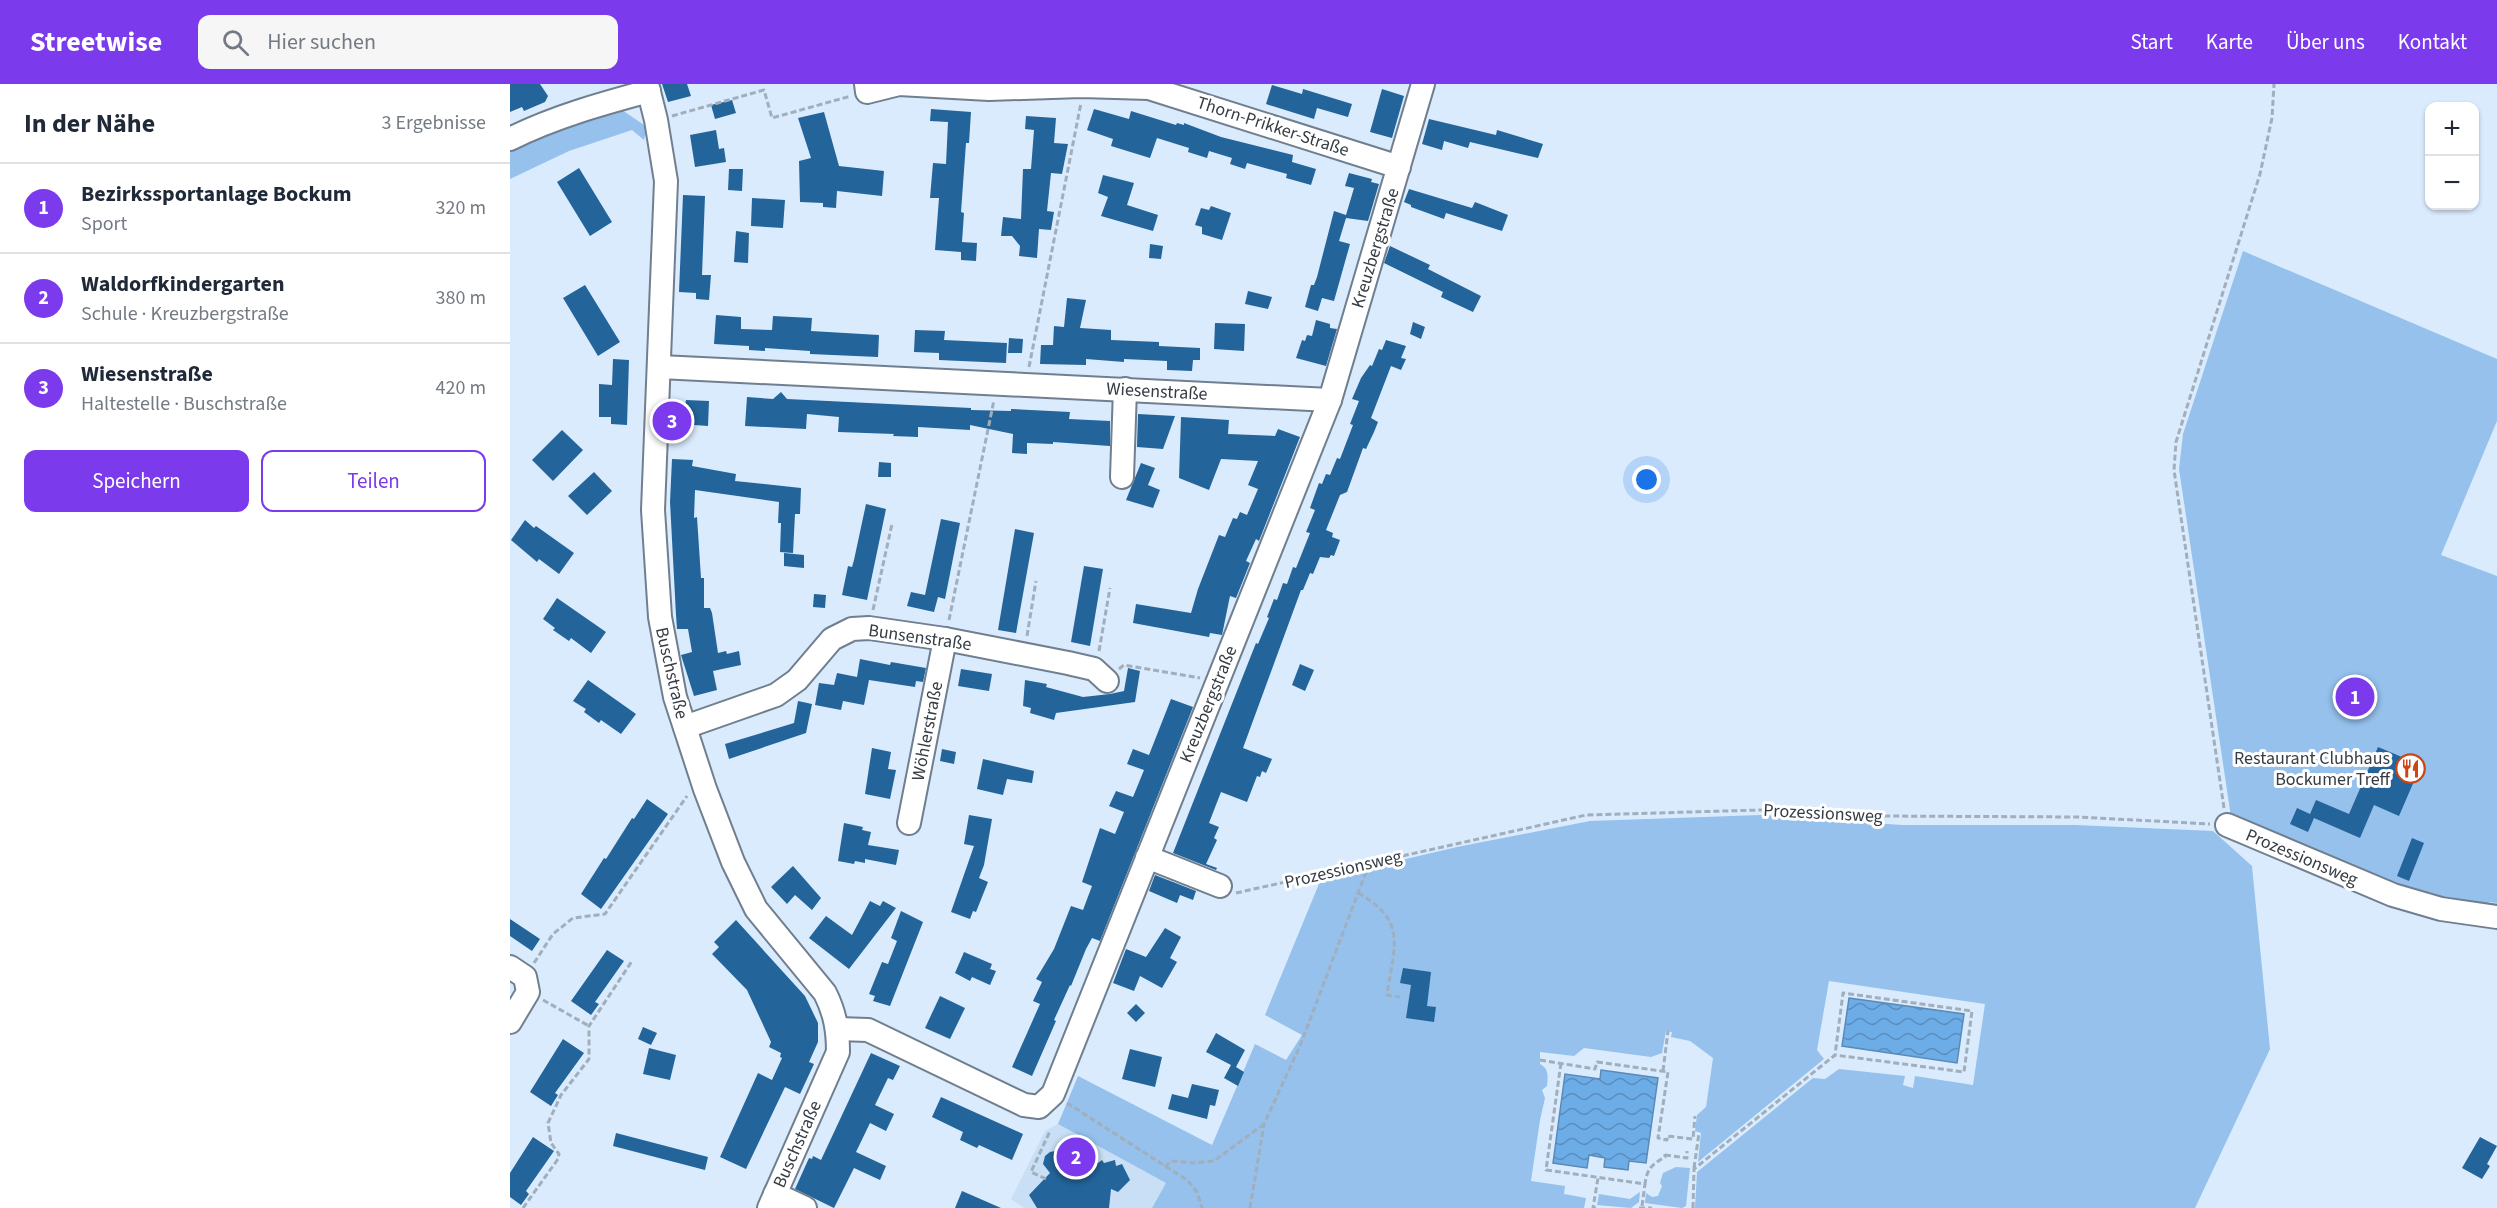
<!DOCTYPE html>
<html lang="de">
<meta charset="utf-8">
<style>
body{margin:0;font-family:"Source Sans 3",sans-serif;background:#f6f6f7;color:#1f2937}
.controls{position:absolute;right:18px;top:18px;display:grid;overflow:hidden;border-radius:12px;box-shadow:0 2px 4px #0004}
.controls button{width:54px;height:54px;display:grid;place-items:center;padding:0;border:0;border-bottom:2px solid #e0e1e3;background:#fff;color:#1f2937;font:30px sans-serif}
.you{position:absolute;left:1137px;top:396px;width:21px;height:21px;margin:-15px;border:4px solid #fff;border-radius:50%;background:#1a73e8;box-shadow:0 0 0 9px #1a73e833}
.badge{display:grid;place-items:center;width:39px;height:39px;border-radius:50%;background:#7c3aed;color:#fff;font-size:20px;font-weight:700}
.pin{position:absolute;translate:-50% -50%;border:3px solid #fff;box-shadow:0 2px 6px #0006}
.list{margin:0;padding:0;list-style:none}
h2{display:flex;justify-content:space-between;align-items:center;height:78px;margin:0;padding:0 24px;font-size:26px}
h2 small{font-size:20px;font-weight:400;color:#747a83}
.list li{display:grid;grid-template-columns:39px 1fr auto;gap:18px;align-items:center;box-sizing:border-box;height:90px;padding:0 24px;border-top:2px solid #e0e1e3}
.list b{display:block;font-size:22px;white-space:nowrap}
.list p{margin:0;font-size:20px;white-space:nowrap;color:#747a83}
.list em{font-size:20px;font-style:normal;color:#747a83}
.actions{display:flex;gap:12px;padding:18px 24px}
.actions a{flex:1;padding:14px 0;border:2px solid #7c3aed;border-radius:12px;text-align:center;font-size:21px;color:#7c3aed}
.actions .main{background:#7c3aed;color:#fff}
.icon{flex:none;width:33px;height:33px;fill:none;stroke:currentColor;stroke-width:2;stroke-linecap:round;stroke-linejoin:round}
.map{position:relative;flex:none;width:1987px;height:1124px;overflow:hidden}
header{display:flex;align-items:center;gap:36px;box-sizing:border-box;height:84px;padding:0 30px;background:#7c3aed;color:#fff}
header strong{font-size:28px}
nav{display:flex;gap:33px;margin-inline-start:auto;font-size:21px}
.search{width:420px;height:54px;background:#f6f6f7;display:flex;align-items:center;gap:15px;box-sizing:border-box;padding:0 21px;border-radius:12px;color:#747a83;font-size:22px}
main{display:flex}
aside{flex:1;background:#fff}
.map>svg:first-child{display:block}
.built{fill:#c8dff5}
.green{fill:#95c1ec}
.water{fill:url(#water-waves);stroke:#5c8ab6;stroke-width:1.5}
.building{fill:#23649a}
.lines{fill:none;stroke-linecap:round;stroke-linejoin:round}
.minor-casing{stroke:#707f8f;stroke-width:26}
.path{stroke:#a1aebc;stroke-width:3;stroke-dasharray:6 3;stroke-linecap:butt}
.minor{stroke:#fff;stroke-width:22}
.labels{text-anchor:middle;stroke-width:6;stroke-linejoin:round;paint-order:stroke}
.street-label{font-size:18px;fill:#353c43;stroke:#fff}
.poi-label{font-size:18px;fill:#353c43;stroke:#fff;text-anchor:end}
</style>
<header>
<strong>Streetwise</strong>
<div class="search"><svg class="icon" aria-label="search" viewBox="0 0 24 24"><circle cx="10" cy="10" r="6"/><path d="M15 15l6 6"/></svg>Hier suchen</div>
<nav><a>Start</a><a>Karte</a><a>Über uns</a><a>Kontakt</a></nav>
</header>
<main>
<aside>
<h2>In der Nähe<small>3 Ergebnisse</small></h2>
<ul class="list">
<li><span class="badge">1</span><div><b>Bezirkssportanlage Bockum</b><p>Sport</p></div><em>320 m</em></li>
<li><span class="badge">2</span><div><b>Waldorfkindergarten</b><p>Schule · Kreuzbergstraße</p></div><em>380 m</em></li>
<li><span class="badge">3</span><div><b>Wiesenstraße</b><p>Haltestelle · Buschstraße</p></div><em>420 m</em></li>
</ul>
<div class="actions"><a class="main">Speichern</a><a>Teilen</a></div>
</aside>
<div class="map">
<svg width="1987" height="1124" viewBox="0 0 1987 1124">
<defs>
<pattern id="water-waves" width="16" height="10" patternUnits="userSpaceOnUse" patternTransform="scale(1.5)"><rect width="16" height="10" fill="#6cace7"/><path d="M0 5q4-4 8 0t8 0" fill="none" stroke="#5a8dbd"/></pattern>
</defs>
<rect width="100%" height="100%" fill="#daebfd"/>
<path class="built" d="M548,1040L656,1099L642,1124H514L501,1115L535,1047Z"/>
<g class="green">
<path d="M106,22L137,43L134,56L122,46L59,67L0,95V59Z"/>
<path d="M1733,167L1987,275V337L1931,471L1987,492V819L1979,818L1972,826L1937,823L1721,733L1669,385L1673,350Z"/>
<path d="M1251,731L1392,741H1565L1703,747L1742,782L1760,965L1685,1124H1185L1187,1088L1303,994L1315,995L1329,985L1395,992L1393,1001L1403,1004L1405,992L1463,1001L1475,920L1319,897L1307,966L1314,975L1188,1078L1191,1049L1185,1047L1187,1031L1196,1023L1203,974L1180,957L1161,953L1162,948L1156,947L1152,969L1141,973L1074,964L1064,972L1030,968V980C1039,985 1038,992 1037,1002L1032,1006L1035,1014L1030,1036L1021,1097L1055,1102L1054,1110L1076,1114L1074,1124H642L656,1099L548,1040L568,992L702,1061L745,960L776,976L792,951L755,931L811,795L947,763L1080,737Z"/>
<path d="M1166,1083L1180,1084L1176,1122L1172,1124L1135,1119L1136,1109L1142,1113L1148,1112L1152,1102L1150,1099L1153,1089Z"/>
<path d="M1130,1108L1129,1118L1121,1124L1087,1121L1089,1110L1120,1115Z"/>
</g>
<g class="water">
<path d="M1339,914L1454,930L1447,979L1332,962Z"/>
<path d="M1091,986L1148,994L1136,1079L1119,1077L1118,1086L1094,1083L1095,1074L1079,1071L1077,1084L1043,1079L1055,990L1090,995Z"/>
</g>
<g class="building">
<path d="M0,0H30L38,12L35,18L14,27L12,23L0,28Z"/>
<path d="M152,0H177L181,12L158,18Z"/>
<path d="M762,1L792,10L793,5L842,20L838,33L807,24L804,35L756,20Z"/>
<path d="M872,5L894,12L882,54L860,48Z"/>
<path d="M222,16L226,29L205,35L201,21Z"/>
<path d="M421,25L461,28L459,59H456L451,128L454,129L452,158L467,159L466,177L451,176V168L425,166L429,114H420L423,79L436,80L438,38L420,37Z"/>
<path d="M584,25L619,35L621,27L666,41L667,39L674,41V39L711,53L783,71L782,78L806,85L801,101L776,94L777,90L737,79L735,85L720,80L722,74L699,67L697,74L678,68L679,64L647,54L640,74L601,62L603,55L577,46Z"/>
<path d="M314,28L329,82L374,87L372,112L327,107L326,124L313,123V119L290,118L289,77L301,74L288,34Z"/>
<path d="M516,32L546,34L544,59L558,60L552,90L541,89L537,127L544,128L541,146L529,145L527,174L509,172L510,162L502,152H491L493,133L511,135L513,85H521L524,46L515,45Z"/>
<path d="M919,35L986,51L987,46L1033,60L1028,74L960,58L958,64L934,57L932,66L912,60Z"/>
<path d="M206,46L209,65L214,64L216,78L185,83L180,51Z"/>
<path d="M69,84L102,138L80,152L47,98Z"/>
<path d="M219,85H233L232,107L218,106Z"/>
<path d="M839,89L862,95L861,98L869,100L858,137L836,134L829,157L840,160L824,217L812,214L808,227L795,223L801,201H804L807,193L824,127L836,131L844,104L835,102Z"/>
<path d="M593,91L624,99L617,121L648,131L643,147L591,132L598,113L588,109Z"/>
<path d="M899,105L962,124L965,118L998,131L992,147L936,129L934,135L901,123V121L894,118Z"/>
<path d="M173,111L195,112L192,191H201L199,216L186,215V209L169,208Z"/>
<path d="M242,114L275,116L273,144L241,142Z"/>
<path d="M701,122L721,129L712,156L692,150V143L685,141L691,124L699,126Z"/>
<path d="M226,147L239,149L238,179L224,178Z"/>
<path d="M640,160L653,162L651,175L639,174Z"/>
<path d="M880,162L920,181L918,185L971,212L963,228L931,213L933,208L874,179Z"/>
<path d="M75,201L110,258L88,272L53,214Z"/>
<path d="M738,207L762,213L758,225L735,220Z"/>
<path d="M557,214L576,216L570,244L601,246V256L649,258V262L690,264V276H683L682,287L657,286V277L614,275V278L576,275V281L530,280L531,261H543L544,242L554,243Z"/>
<path d="M206,231L231,233V245L262,246L263,232L302,234L301,247L369,251L368,273L300,270V267L255,264V267L239,266V262L204,260Z"/>
<path d="M806,236L820,240V244L827,245L816,282L786,274L792,256L795,257L797,251L802,252Z"/>
<path d="M903,238L915,243L911,255L900,250Z"/>
<path d="M705,239L735,240L734,267L704,265Z"/>
<path d="M405,246L435,247L434,256L497,259L496,279L429,276V269L404,268Z"/>
<path d="M499,254L513,255L512,269H498Z"/>
<path d="M876,256L896,262L891,274L896,275L891,286L881,282L861,334L868,338L864,348L856,365L853,364L837,408L830,411L816,446L823,449L822,453L830,456L824,472L821,471L819,474L810,473L803,490L800,489L793,506H791L733,664L762,675L756,689L752,687L750,693L747,692L737,718L711,708L699,739L709,743L704,754L707,756L696,780L707,784L706,786L663,769L746,559L748,560L759,534L757,533L764,515L767,516L773,499L777,500L783,483L786,484L800,449L796,448L805,426L800,424L809,399L812,400L816,390L820,391L827,374L830,375L843,341L840,340L849,317L842,315L851,294L860,281L862,282L869,265L872,266Z"/>
<path d="M103,275L119,276L117,341L101,340V333H89V300L102,301Z"/>
<path d="M271,308L277,315L461,324V326L501,327V325L560,328L559,335L600,337V362L543,358V360L517,359V370L502,369L503,350L460,341V346L408,343V353L383,352L384,350L328,348L329,333L297,330L296,345L235,342L237,313L263,315Z"/>
<path d="M176,316L199,317L198,342L170,340L171,321L175,322Z"/>
<path d="M628,330L665,332L653,365L627,363Z"/>
<path d="M671,333L719,336L718,350L765,352L768,345L790,353L749,457L746,455L736,477L740,479L726,514L720,512L712,551L700,549L699,553L623,539L626,520L681,529L688,505L709,451L715,453L723,434L727,435L730,428L737,431L748,405L738,401L748,377L711,375L699,406L669,394Z"/>
<path d="M52,346L73,366L43,397L22,376Z"/>
<path d="M162,375L183,376L182,382L226,390L225,397L291,404L290,430H285L283,469L270,468L271,439H268L269,418L185,406L184,434L187,433L191,494H194V524H200L202,529L208,569L216,567L217,570L229,567L231,581L203,587L207,606L184,612L171,571L182,568L178,545H167L166,531L160,418Z"/>
<path d="M369,378L381,379V393H368Z"/>
<path d="M631,379L645,384L638,401L650,406L643,424L616,416Z"/>
<path d="M84,388L102,407L77,431L58,412Z"/>
<path d="M356,420L376,425L357,516L332,511L338,482L342,483L344,476Z"/>
<path d="M431,435L450,439L435,515L428,513L424,528L397,522L401,508L415,511Z"/>
<path d="M15,436L24,444L26,442L64,469L49,490L29,475L27,478L1,456Z"/>
<path d="M505,445L524,449L506,549L488,546Z"/>
<path d="M274,469L294,471V484L274,482Z"/>
<path d="M574,482L593,485L580,562L561,558Z"/>
<path d="M304,510L316,511L315,524L303,523Z"/>
<path d="M47,514L96,548L81,569L61,554L59,557L43,546L45,544L33,535Z"/>
<path d="M350,575L380,581L381,578L416,584L413,598L406,597L405,603L359,596L354,621L333,617L331,626L305,621L309,599L324,601L327,589L347,593Z"/>
<path d="M790,580L804,586L795,607L782,601Z"/>
<path d="M618,584L630,587L625,618L546,629L544,636L520,629L521,624L513,622L515,596L537,600L536,603L573,613L600,610L614,607Z"/>
<path d="M451,585L482,590L479,607L448,602Z"/>
<path d="M78,596L126,630L111,650L91,636L89,639L74,628L76,625L63,617Z"/>
<path d="M661,615L683,623L590,857L582,854L576,865L561,902L560,901L544,936L546,937L522,992L502,983L530,920L523,917L532,898L526,895L544,865L561,822L573,826L582,802L572,798L590,744L605,750L614,728L599,722L606,707L623,713L634,686L617,680L623,665L639,671Z"/>
<path d="M288,617L302,620L296,649L219,675L215,660L284,639Z"/>
<path d="M1868,663L1911,681L1889,732L1864,721L1850,754L1804,734L1798,748L1780,740L1787,724L1800,730L1806,716L1839,730Z"/>
<path d="M362,664L381,668L378,685L386,686L380,715L355,710Z"/>
<path d="M432,665L446,668L444,680L430,677Z"/>
<path d="M473,675L524,687L522,699L497,695L493,711L467,705Z"/>
<path d="M137,715L158,730L91,825L71,810L94,774L96,775L122,734L124,735Z"/>
<path d="M459,731L482,735L474,781L469,794L478,798L466,828L463,827L460,835L441,828L464,762L454,760Z"/>
<path d="M334,739L353,743L352,746L361,748L358,761L389,766L386,781L355,775V779L345,777L344,780L328,777Z"/>
<path d="M1902,754L1914,759L1899,797L1887,792Z"/>
<path d="M283,782L311,814L302,826L285,811L277,820L261,803Z"/>
<path d="M645,791L686,807L683,816L670,811L667,819L639,807Z"/>
<path d="M360,817L370,822L373,817L386,824L339,885L299,854L316,832L342,851Z"/>
<path d="M391,827L413,838L380,922L363,917L365,912L359,910L372,878L378,880L387,857L381,854Z"/>
<path d="M0,835L30,855L22,867L0,852Z"/>
<path d="M226,836L295,912L308,939V958L299,978L304,980L290,1010L275,1003L236,1085L210,1073L248,989L262,996L272,974L270,973L271,969L259,963L261,958L237,906L202,870L209,863L204,858Z"/>
<path d="M655,844L671,853L660,874L667,878L652,904L630,892L624,907L603,899L616,865L636,873Z"/>
<path d="M97,866L114,877L85,918L89,920L81,931L61,917Z"/>
<path d="M454,868L482,880L480,885L486,887L480,901L462,893L460,897L445,889Z"/>
<path d="M893,884L921,888L917,922L926,923L924,938L896,934L901,901L890,899Z"/>
<path d="M430,912L455,924L440,955L415,944Z"/>
<path d="M626,920L635,929L626,938L617,929Z"/>
<path d="M133,943L147,949L141,961L128,955Z"/>
<path d="M706,949L735,966L726,983L734,988L728,1002L714,994L721,981L696,968Z"/>
<path d="M53,955L74,969L45,1009L48,1011L41,1022L20,1008Z"/>
<path d="M139,964L166,971L160,996L133,990Z"/>
<path d="M620,965L652,973L645,1003L612,995Z"/>
<path d="M361,969L390,982L383,996L378,994L365,1021L384,1030L376,1047L360,1039L346,1068L376,1082L370,1096L344,1084L324,1124L285,1105L299,1074L302,1075L303,1072L311,1076Z"/>
<path d="M682,1000L709,1006L705,1022L700,1021L697,1035L658,1025L662,1010L678,1014Z"/>
<path d="M431,1013L513,1050L502,1076L469,1061L467,1064L450,1056L453,1048L422,1033Z"/>
<path d="M106,1049L198,1073L195,1086L103,1062Z"/>
<path d="M23,1053L44,1067L16,1107L19,1110L11,1121L0,1113V1089Z"/>
<path d="M1970,1053L1987,1062L1977,1080L1980,1082L1972,1095L1952,1084Z"/>
<path d="M560,1066L588,1079L592,1076L594,1079L605,1076L606,1082L612,1080L620,1096L608,1108L601,1105L599,1124H527L519,1111L540,1089L533,1080L535,1072L540,1068L545,1067L558,1071Z"/>
<path d="M452,1107L491,1124H445Z"/>
</g>
<g class="lines">
<defs>
<g id="minor">
<path d="M137,0L146,36L156,97L143,426L150,533L165,613L195,705L223,778L246,825L315,909C325,929 328,946 328,968L259,1124"/>
<path d="M356,0L357,8L389,0L479,5L571,2L639,4L889,83"/>
<path d="M0,55C44,33 91,20 139,7"/>
<path d="M150,283L820,316"/>
<path d="M612,393L615,305"/>
<path d="M175,643L266,611L287,596L322,555L342,545L359,544L435,555L558,579L584,585L597,597"/>
<path d="M399,739L435,555"/>
<path d="M1717,741L1883,811L1931,825L1987,833"/>
<path d="M637,773L710,802"/>
<path d="M0,883L15,893L18,908L0,938"/>
<path d="M328,945L358,946L514,1021L529,1023L543,1010L820,316L913,0"/>
<path d="M265,1110L295,1124"/>
</g>
</defs>
<use href="#minor" class="minor-casing"/>
<g class="path">
<path d="M162,32L254,6L262,34L341,12"/>
<path d="M519,283L571,19"/>
<path d="M363,526L382,440"/>
<path d="M439,536L484,316"/>
<path d="M517,552L526,497"/>
<path d="M589,567L600,504"/>
<path d="M609,585L614,581L690,594"/>
<path d="M1714,724L1664,386L1666,358L1750,90L1762,34L1764,0"/>
<path d="M726,809L1076,731L1250,726L1371,732L1568,733L1700,740"/>
<path d="M848,809C898,837 884,862 877,911L890,913"/>
<path d="M24,879L43,850L63,834L95,830L177,712"/>
<path d="M33,916L79,942"/>
<path d="M1030,976L1085,985L1087,978L1158,988L1148,1054L1157,1056V1052L1183,1055L1185,1032"/>
<path d="M1051,979L1036,1086L1135,1100C1137,1085 1141,1081 1155,1073V1070"/>
<path d="M1153,987L1158,947"/>
<path d="M557,1019L677,1096L687,1108L692,1124"/>
<path d="M1155,1071L1177,1074V1067"/>
<path d="M655,1083L661,1077L684,1079L704,1077L754,1040"/>
<path d="M1184,1084L1189,1049"/>
<path d="M536,1095L521,1088L540,1047"/>
<path d="M1132,1122L1135,1100"/>
<path d="M13,1124L48,1075L49,1070L41,1059L38,1039L51,1011L79,975V942L122,877"/>
<path d="M740,1124L754,1040L790,962L859,780"/>
<path d="M1086,1124H1083L1088,1094"/>
<path d="M1129,1124H1142"/>
<path d="M1183,1124L1184,1085L1325,971L1333,909L1462,927L1454,988L1325,971"/>
</g>
<use href="#minor" class="minor"/>
</g>
<defs>
<symbol id="restaurant-ring" viewBox="-11 -11 22 22"><circle r="9.5" fill="#fff" stroke="#cc4512" stroke-width="1.5"/><path d="M-5-6h1v4h1v-4h1v4h1v-4h1v5L-1.5 .5V6h-2V.5L-5-1ZM5-6V6H3V1.5H1.5Q1.5-4 5-6Z" fill="#cc4512"/></symbol>
</defs>
<g fill-rule="evenodd">
<use href="#restaurant-ring" x="1884" y="668" width="33" height="33"/>
</g>
<g class="labels">
<g class="street-label">
<text transform="translate(763 42) rotate(18)" y="6">Thorn-Prikker-Straße</text>
<text transform="translate(865 164) rotate(-73)" y="6">Kreuzbergstraße</text>
<text transform="translate(647 307) rotate(3)" y="6">Wiesenstraße</text>
<text transform="translate(410 553) rotate(8)" y="6">Bunsenstraße</text>
<text transform="translate(162 589) rotate(77)" y="6">Buschstraße</text>
<text transform="translate(698 620) rotate(-68)" y="6">Kreuzbergstraße</text>
<text transform="translate(417 647) rotate(-79)" y="6">Wöhlerstraße</text>
<text transform="translate(1313 729) rotate(3)" y="6">Prozessionsweg</text>
<text transform="translate(1792 773) rotate(23)" y="6">Prozessionsweg</text>
<text transform="translate(833 785) rotate(-13)" y="6">Prozessionsweg</text>
<text transform="translate(287 1060) rotate(-66)" y="6">Buschstraße</text>
</g>
<g class="poi-label">
<text x="1880" y="680">Restaurant Clubhaus<tspan x="1880" dy="21">Bockumer Treff</tspan></text>
</g>
</g>
</svg>
<div class="controls">
<button>+</button>
<button>−</button>
</div>
<div class="you"></div>
<div class="pin badge" style="left:1845px;top:613px">1</div>
<div class="pin badge" style="left:566px;top:1073px">2</div>
<div class="pin badge" style="left:162px;top:337px">3</div>
</div>
</main>
